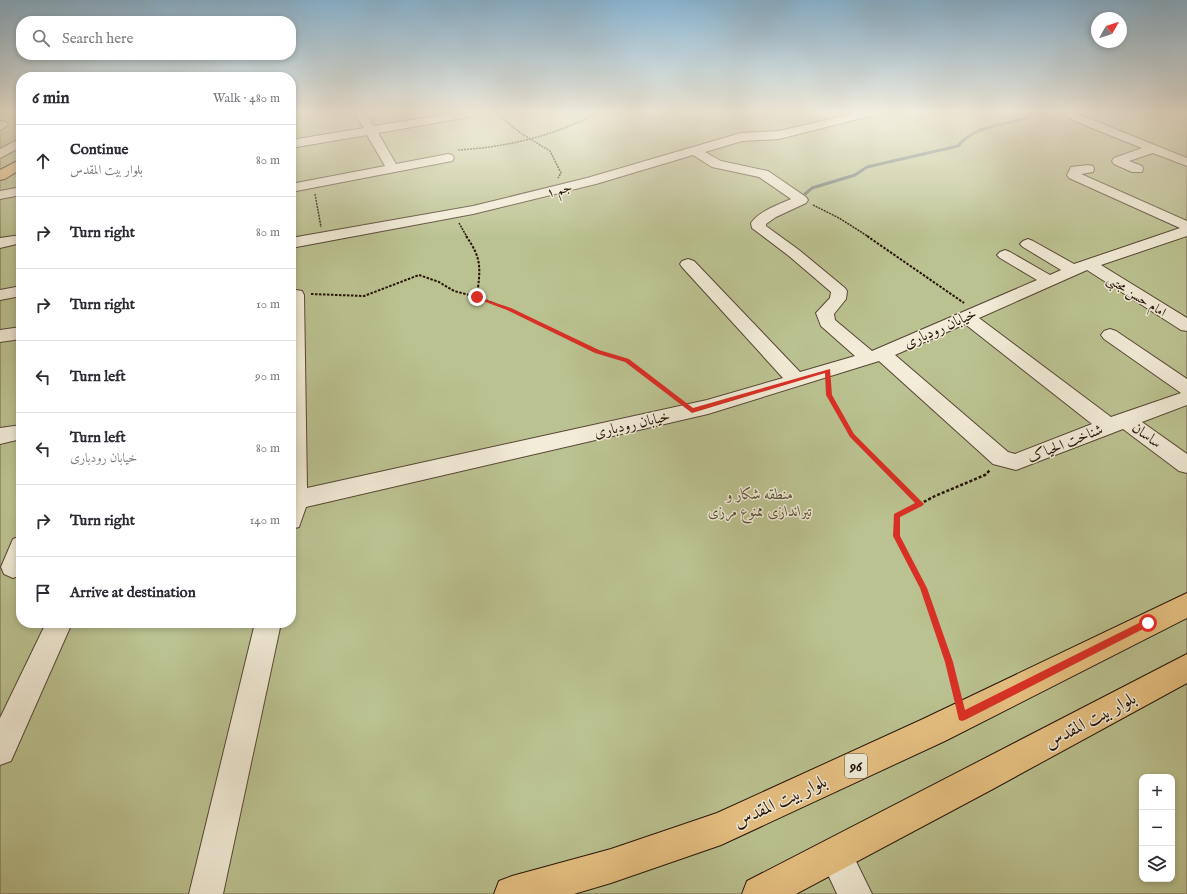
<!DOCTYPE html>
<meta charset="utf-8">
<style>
body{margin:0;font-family:"IM FELL English",Amiri,serif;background:#f7f7f7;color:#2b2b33}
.controls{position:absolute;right:12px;bottom:12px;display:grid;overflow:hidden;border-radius:8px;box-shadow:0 2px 6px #0003}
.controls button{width:36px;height:36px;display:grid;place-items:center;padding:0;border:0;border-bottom:1px solid #e1e1e2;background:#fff;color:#2b2b33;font:20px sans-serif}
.compass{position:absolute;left:1091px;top:12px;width:36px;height:36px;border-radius:50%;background:#fff;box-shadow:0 2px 6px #0003;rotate:51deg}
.stop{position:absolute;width:12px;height:12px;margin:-9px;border:3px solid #d93025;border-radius:50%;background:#fff}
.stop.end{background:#d93025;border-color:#fff;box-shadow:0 1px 4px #0008}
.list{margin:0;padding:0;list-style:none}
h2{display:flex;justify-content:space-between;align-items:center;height:52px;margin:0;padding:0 16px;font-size:17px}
h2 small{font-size:13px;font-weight:400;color:#7c7c81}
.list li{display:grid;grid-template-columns:26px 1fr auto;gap:12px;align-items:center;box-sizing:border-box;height:72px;padding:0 16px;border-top:1px solid #e1e1e2}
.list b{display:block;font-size:15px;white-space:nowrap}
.list p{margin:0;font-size:13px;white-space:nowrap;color:#7c7c81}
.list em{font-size:13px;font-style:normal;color:#7c7c81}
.icon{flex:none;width:22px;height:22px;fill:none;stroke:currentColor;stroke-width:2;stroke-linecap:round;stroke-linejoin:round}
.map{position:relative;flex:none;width:1187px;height:894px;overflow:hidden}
.search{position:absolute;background:#fff;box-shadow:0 2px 6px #0003;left:16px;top:16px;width:280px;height:44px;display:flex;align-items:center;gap:10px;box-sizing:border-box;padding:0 14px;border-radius:16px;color:#7c7c81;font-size:15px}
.panel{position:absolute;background:#fff;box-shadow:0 2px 6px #0003;left:16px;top:72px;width:280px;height:556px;border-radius:16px}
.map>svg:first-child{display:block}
.green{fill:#bbc291;stroke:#706a4b;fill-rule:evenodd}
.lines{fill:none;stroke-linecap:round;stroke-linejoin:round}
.stream{stroke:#6b7873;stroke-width:3}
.minor-casing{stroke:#564634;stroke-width:2}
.major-casing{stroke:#241205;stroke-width:2}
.path-far3{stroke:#241205;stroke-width:1.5;stroke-dasharray:2 1;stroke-linecap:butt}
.path-far2{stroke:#241205;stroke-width:2;stroke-dasharray:2.5 1.5;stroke-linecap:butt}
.path-far1{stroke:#241205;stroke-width:2.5;stroke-dasharray:3 2;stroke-linecap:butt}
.path{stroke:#241205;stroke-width:3.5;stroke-dasharray:4 3;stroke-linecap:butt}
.minor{fill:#f2ecd8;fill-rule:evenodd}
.major{fill:#e6c082;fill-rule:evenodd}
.route{fill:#d93025}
.labels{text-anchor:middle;stroke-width:3;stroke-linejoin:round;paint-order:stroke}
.far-street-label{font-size:13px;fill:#241205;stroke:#f2ecd8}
.shield{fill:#f2ecd8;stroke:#625344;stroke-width:1}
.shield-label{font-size:14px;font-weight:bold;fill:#241205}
.street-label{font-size:15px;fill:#241205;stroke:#f2ecd8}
.park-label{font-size:15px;font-style:italic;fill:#595036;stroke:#f2ecd8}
.near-street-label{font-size:18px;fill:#241205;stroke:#f2ecd8}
</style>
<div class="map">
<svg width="1187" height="894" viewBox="0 0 1187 894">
<rect width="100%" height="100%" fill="#ebe1c3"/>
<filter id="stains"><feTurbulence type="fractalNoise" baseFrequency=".005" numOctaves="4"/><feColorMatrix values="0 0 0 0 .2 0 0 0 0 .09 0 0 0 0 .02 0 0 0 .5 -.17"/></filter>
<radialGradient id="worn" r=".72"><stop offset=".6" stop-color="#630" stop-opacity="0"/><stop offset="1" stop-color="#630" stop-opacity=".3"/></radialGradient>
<path class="green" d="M0,113H21V623H291V113H1187V894H0ZM1142,777H1172V879H1142Z"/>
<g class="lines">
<path class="stream" d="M805,194L812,188L855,175L867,167L958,146C973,127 998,126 1019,120C1029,117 1036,113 1046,113"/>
<defs>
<g id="minor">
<path d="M355,113H366L374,126L456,113H480L478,115L474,116L378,133L396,164L448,154L452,155L454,158L452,161L291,192V184L385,166L367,135L291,148V140L364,128Z"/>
<path d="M857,113H876L874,115L779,139L742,141L705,152L721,161L768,171L806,197L808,200L806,203L776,217L766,224V226L799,250L845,288L847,291L846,299L834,314L835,320L872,351L1037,280L1000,258L997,255L1000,252L1005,250L1010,252L1050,275L1061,270L1023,247L1020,244L1023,241L1028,239L1033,241L1074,264L1180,228L1069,178L1067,175L1071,167L1088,165L1093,166L1094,169L1093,172L1081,174L1187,221V236L1101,265L1187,318V331L1181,330L1087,270L979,318L1111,417L1181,393L1104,339L1101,335L1104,331L1110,329L1116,331L1187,379V405L1142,422L1187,454V473L1179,471L1123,429L1016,470L993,464L879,361L708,414L306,507L299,527L291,529V291L296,290L302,291L304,295L307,488L707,400L783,378L682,267L680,264L682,261L688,259L694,261L800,372L855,356L821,326L816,313L830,298L831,292L789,256L752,228L751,223C759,211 778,205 791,199L759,177L712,167L693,155L596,184L473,214L291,248V238L473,206L587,178L741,133L779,131ZM965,324L1092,424L1015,454L1008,452L895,355Z"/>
<path d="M1064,113H1075L1187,158V166L1153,153L1129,161L1142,166L1143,169L1142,172H1132L1114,164L1112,161L1114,158L1142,148L1077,122L1067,117Z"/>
<path d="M0,121L6,122L8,124L4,128L0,130Z"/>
<path d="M21,138V147L0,158V149Z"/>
<path d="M21,187V195L0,199V191Z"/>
<path d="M21,235V243L0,248V238Z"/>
<path d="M21,286V296L0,300V290Z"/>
<path d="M21,327V339L0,342V330Z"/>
<path d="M21,425V439L0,444V428Z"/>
<path d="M21,536V575L13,578L4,574L1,567L13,539Z"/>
<path d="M46,623H72L11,761L0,765V718Z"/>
<path d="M255,623H281L223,894H189Z"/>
<path d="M835,839L847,843L872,894H837L819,855L823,843Z"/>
</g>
<g id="major">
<path d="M21,159V169L5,179L0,180V170Z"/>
<path d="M1187,593V618L945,741L721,845L611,883L574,894H494L499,881L512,876L611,849L717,813L923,719Z"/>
<path d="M1187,654V683L991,790L796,894H742L747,881Z"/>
</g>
</defs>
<use href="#minor" class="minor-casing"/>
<use href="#major" class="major-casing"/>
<g class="path-far3">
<path d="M499,113L508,123L522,134L550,151L561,173L558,178"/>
<path d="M458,150C508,147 553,136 598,113"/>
<path d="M315,194L321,227"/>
<path d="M813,205L839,218L869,237"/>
<path d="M459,223L467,237"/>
</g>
<g class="path-far2">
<path d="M466,236C483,260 480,269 477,297"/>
<path d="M867,236L964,303"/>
<path d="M311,294L364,296L419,275L439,282L454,291L477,297L509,309L597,351L627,361L677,399"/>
<path d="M829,383V395L831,399"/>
</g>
<g class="path-far1">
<path d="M831,398L852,436L920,503"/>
<path d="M932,613L923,588L897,536V516L935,496L985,475L990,470"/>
</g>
<path class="path" d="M931,612L949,663L957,696"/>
<use href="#minor" class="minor"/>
<use href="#major" class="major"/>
</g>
<linearGradient id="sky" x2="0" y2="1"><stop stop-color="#89b7d6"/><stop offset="0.47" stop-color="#f6f2e4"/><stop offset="1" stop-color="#f6f2e4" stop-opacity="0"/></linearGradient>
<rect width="1187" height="238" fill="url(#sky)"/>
<path class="route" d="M475,296L511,308L599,350L629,359L693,408L830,369L832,395L854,434L924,504L922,506L900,517V536L927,588L953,662L965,710L1145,620H1151V625L965,720L962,721L959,720L945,662L920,588L893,536L894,514L915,503L850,437L826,395L825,373L692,413L625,362L595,353L507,310L475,298Z"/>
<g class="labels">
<g class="far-street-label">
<text transform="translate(559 189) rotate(-14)" y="5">جم ۱</text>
<text transform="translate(1137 295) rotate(32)" y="5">امام حسن مجتبی</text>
</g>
<rect class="shield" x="845" y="754" width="22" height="24" rx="3"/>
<g class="shield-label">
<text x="856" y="771">96</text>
</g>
<g class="street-label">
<text transform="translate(940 328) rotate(-24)" y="5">خیابان رودباری</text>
<text transform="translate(632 424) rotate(-13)" y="5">خیابان رودباری</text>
<text transform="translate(1147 435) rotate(36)" y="5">ساسان</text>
<text transform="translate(1065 443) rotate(-22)" y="5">شناخت الحیاک</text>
</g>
<g class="park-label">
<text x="760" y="499">منطقه شکار و<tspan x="760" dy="17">تیراندازی ممنوع مرزی</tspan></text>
</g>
<g class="near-street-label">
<text transform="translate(1090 720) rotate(-28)" y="6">بلوار بیت المقدس</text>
<text transform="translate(780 801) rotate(-25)" y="6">بلوار بیت المقدس</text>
</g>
</g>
<rect width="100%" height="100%" filter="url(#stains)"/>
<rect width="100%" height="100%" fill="url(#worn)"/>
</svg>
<div class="controls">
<button>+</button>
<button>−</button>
<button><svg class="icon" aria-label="layers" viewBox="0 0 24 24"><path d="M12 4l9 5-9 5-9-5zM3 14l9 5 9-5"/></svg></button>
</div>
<svg class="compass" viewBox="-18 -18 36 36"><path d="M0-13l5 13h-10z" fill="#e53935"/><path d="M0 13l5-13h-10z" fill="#7c7c81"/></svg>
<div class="stop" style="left:1148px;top:623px"></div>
<div class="stop end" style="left:477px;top:297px"></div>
<div class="search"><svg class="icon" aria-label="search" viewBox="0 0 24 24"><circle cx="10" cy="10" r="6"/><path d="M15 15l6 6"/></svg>Search here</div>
<section class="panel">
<h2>6 min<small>Walk · 480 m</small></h2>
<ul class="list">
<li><svg class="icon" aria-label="ahead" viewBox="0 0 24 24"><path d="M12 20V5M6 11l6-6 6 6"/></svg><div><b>Continue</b><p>بلوار بیت المقدس</p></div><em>80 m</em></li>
<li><svg class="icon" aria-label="right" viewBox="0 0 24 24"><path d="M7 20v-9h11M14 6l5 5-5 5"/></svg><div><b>Turn right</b></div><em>80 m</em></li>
<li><svg class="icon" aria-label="right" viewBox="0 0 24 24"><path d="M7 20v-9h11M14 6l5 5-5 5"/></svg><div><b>Turn right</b></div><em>10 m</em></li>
<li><svg class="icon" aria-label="left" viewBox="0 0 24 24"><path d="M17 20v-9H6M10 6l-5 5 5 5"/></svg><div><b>Turn left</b></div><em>90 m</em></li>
<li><svg class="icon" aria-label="left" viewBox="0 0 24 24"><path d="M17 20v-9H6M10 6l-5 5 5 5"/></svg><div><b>Turn left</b><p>خیابان رودباری</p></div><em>80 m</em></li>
<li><svg class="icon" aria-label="right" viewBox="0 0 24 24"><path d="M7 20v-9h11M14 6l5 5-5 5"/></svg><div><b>Turn right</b></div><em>140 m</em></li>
<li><svg class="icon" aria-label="arrive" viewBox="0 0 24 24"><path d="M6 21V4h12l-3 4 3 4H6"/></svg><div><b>Arrive at destination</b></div></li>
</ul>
</section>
</div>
